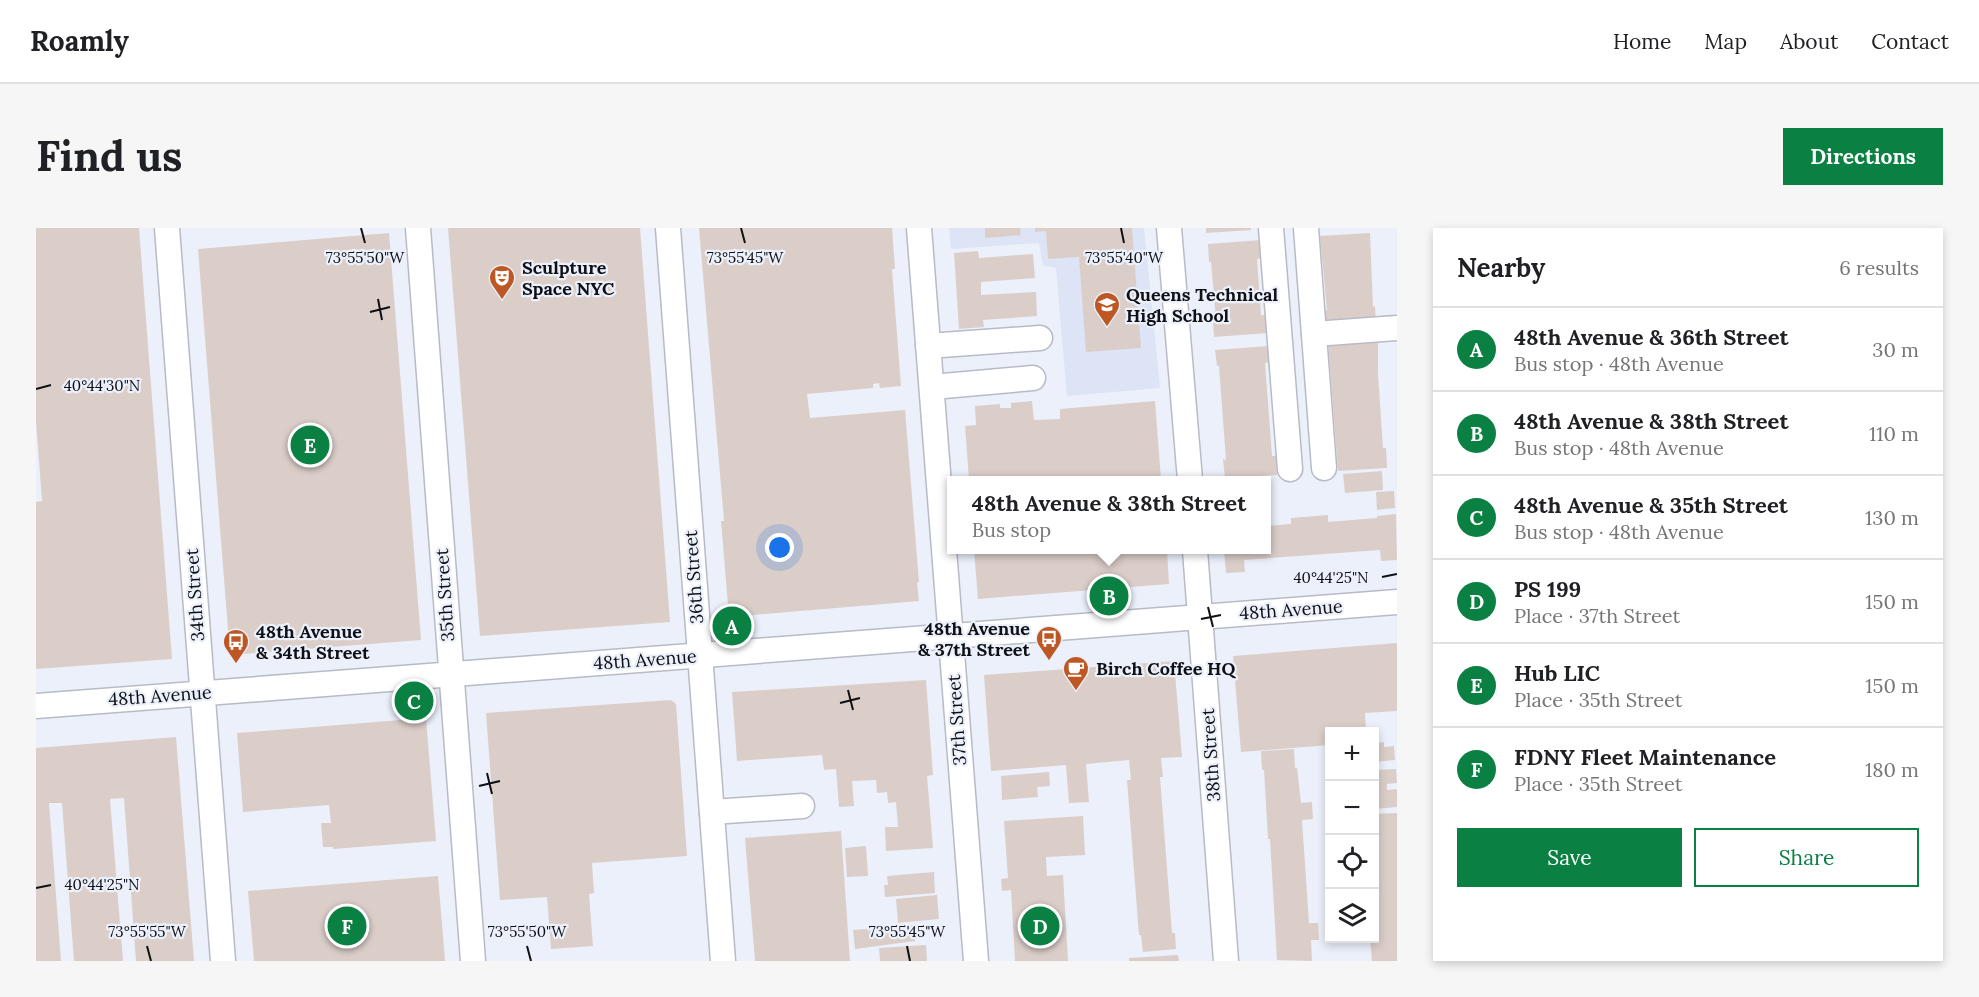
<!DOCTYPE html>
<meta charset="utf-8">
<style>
body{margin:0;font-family:Lora,serif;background:#f6f6f6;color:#202124}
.controls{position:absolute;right:18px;bottom:18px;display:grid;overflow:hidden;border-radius:0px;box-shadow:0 3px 9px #0003}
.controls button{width:54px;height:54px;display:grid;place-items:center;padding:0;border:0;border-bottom:2px solid #e0e0e0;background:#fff;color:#202124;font:30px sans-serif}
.you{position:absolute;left:744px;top:320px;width:21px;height:21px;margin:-15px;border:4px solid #fff;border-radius:50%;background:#1a73e8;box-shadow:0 0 0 9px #1a73e833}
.badge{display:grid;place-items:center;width:39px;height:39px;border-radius:50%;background:#0b8043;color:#fff;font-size:20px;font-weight:700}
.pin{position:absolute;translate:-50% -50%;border:3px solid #fff;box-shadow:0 2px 6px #0006}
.popup{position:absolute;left:911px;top:248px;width:324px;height:78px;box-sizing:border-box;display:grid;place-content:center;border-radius:0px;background:#fff;filter:drop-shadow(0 2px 4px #0005);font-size:20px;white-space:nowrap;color:#757577}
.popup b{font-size:22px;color:#202124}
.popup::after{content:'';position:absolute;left:50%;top:100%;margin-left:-12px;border:12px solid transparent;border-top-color:#fff}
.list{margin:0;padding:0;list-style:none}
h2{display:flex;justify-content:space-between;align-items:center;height:78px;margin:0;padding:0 24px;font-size:26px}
h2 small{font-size:20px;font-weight:400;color:#757577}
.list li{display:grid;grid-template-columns:39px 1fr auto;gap:18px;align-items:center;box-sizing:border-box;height:84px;padding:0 24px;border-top:2px solid #e0e0e0}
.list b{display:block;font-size:22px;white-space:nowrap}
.list p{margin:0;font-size:20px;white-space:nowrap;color:#757577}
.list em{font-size:20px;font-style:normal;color:#757577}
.actions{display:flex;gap:12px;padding:18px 24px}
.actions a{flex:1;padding:14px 0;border:2px solid #0b8043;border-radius:0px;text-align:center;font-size:21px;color:#0b8043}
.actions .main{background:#0b8043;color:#fff}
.icon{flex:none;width:33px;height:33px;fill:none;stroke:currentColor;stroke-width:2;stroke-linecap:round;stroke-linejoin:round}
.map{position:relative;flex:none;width:1361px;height:733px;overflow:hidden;border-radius:0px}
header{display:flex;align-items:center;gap:36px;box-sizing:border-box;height:84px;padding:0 30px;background:#fff;border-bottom:2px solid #e0e0e0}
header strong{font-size:28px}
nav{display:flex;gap:33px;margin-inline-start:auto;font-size:21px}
.intro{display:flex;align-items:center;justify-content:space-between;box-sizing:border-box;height:144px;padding:0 36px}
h1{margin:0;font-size:42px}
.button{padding:15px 27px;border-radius:0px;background:#0b8043;color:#fff;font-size:21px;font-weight:700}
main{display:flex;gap:36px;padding:0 36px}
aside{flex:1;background:#fff;border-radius:0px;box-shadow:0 3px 9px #0003}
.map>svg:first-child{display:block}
.built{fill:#dce4f5}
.building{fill:#dbcec9}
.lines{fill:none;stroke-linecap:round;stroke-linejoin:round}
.minor-casing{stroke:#b7bbc6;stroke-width:27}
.minor{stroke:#fff;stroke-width:24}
.ticks{fill:none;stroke:#0f1014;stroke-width:2}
.labels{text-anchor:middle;stroke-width:4.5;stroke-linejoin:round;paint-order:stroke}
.poi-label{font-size:18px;font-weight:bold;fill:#0f1014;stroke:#ebf0fb;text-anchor:start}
.street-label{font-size:18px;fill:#0f1014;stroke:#ebf0fb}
.ticks-label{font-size:15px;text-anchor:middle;fill:#0f1014;stroke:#ebf0fb;stroke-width:4.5;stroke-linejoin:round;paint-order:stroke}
</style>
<header>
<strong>Roamly</strong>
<nav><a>Home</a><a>Map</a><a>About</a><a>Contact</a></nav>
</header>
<div class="intro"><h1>Find us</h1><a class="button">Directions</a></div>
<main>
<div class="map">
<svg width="1361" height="733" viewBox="0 0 1361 733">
<rect width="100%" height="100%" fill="#ebf0fb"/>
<path class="built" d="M913,0H1108L1124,160L1031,168L1020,40L1007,37L1003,15L915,21Z"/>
<g class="building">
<path d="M0,0H103L136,431L0,441V274L6,273L0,194Z"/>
<path d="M412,0H604L634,394L444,408Z"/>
<path d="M663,0H856L859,41H856L865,158L844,160L843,155L837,156V160L771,166L774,190L869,182L883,354L881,355L883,373L693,389L685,293H688Z"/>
<path d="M949,0H984L985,7L949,10Z"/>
<path d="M999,0H1096L1105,120L1050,124L1043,29L1012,31L1010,3L999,4Z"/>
<path d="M1170,0H1215V2L1170,5Z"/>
<path d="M353,5L385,412L194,427L162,21Z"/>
<path d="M1334,5L1337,79L1339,78L1340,97L1290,101L1288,82H1291L1284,8Z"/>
<path d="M1225,12L1226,30L1221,31L1225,87H1230L1232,105L1178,109L1177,91H1180L1175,34H1173L1172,16Z"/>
<path d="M942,23L943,30L997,26L999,50L945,54V67L1000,64L1001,88L947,92L948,99L923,101L918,25Z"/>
<path d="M1342,110V146L1347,220H1350L1351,240L1302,243L1292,113Z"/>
<path d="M1233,118L1234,134L1229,135L1236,228H1240L1241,247L1189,250L1187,231L1190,232L1183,138H1181L1179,122Z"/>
<path d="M996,173L998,192L1024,191V181L1119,173L1125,252H933L929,198L940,197L939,178L964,176V180H975V175Z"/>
<path d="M1346,243L1347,262L1309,265L1307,246Z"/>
<path d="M1230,252H1234L1235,270L1230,271Z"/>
<path d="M1358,263L1359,280L1341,282L1340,264Z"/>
<path d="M1360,286L1361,332L1345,333L1344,322L1208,332L1209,344L1190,345L1188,322H1230V298L1255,296V290L1292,287V294L1341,290V288Z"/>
<path d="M938,322H1131L1133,356L942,371Z"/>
<path d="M1361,415V483L1329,485L1330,503H1294V517L1205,524L1197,428Z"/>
<path d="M1138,433L1146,529L1125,530L1127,549H1124L1136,705H1139L1140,721L1107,724L1105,707H1103L1091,552H1095L1093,532L1050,536L1053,574L1033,575L1030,537L955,543L948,447Z"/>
<path d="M890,452L897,547L891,548L897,620L850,623L849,599H862L860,574L852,575L851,564L841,565L840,552L816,553L818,578L803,579L800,541L788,542L786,527L701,533L696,464Z"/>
<path d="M635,472L640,476L651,628L556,635L558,665L553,666L557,718L515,721L511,669L464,672L450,485Z"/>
<path d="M390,490L400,613L297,621V619H287L285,595H295L293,577L207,584L201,505Z"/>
<path d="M140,509L158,733H100L88,570L74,571L87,733H38L26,575H13L25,733H0V520Z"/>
<path d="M1348,514V519L1358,518L1359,532L1338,534V515Z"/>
<path d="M1258,521L1259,540H1261L1265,575L1276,574L1277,591L1266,592L1273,695H1282L1283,712H1275L1276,733L1241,732L1234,611H1232L1228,542H1226L1225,523Z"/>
<path d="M1360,541L1361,555L1351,556V562L1361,561V579L1338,581V542Z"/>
<path d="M1013,544L1014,558L1001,559L1002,569L966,572L965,548Z"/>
<path d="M1361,585V733H1336L1334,710H1338V586Z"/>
<path d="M1047,588L1049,627L1010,629L1011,648L1027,647L1032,733H979L975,662L966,663L965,651L972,650L968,593Z"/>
<path d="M805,603L814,733H719L709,610Z"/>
<path d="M830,618L832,648L811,649L809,620Z"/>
<path d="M898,644L899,665L849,669L848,657H852L851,648Z"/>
<path d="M402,648L409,733H218L212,663Z"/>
<path d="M901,667L903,691L862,695L860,671Z"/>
<path d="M878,697L879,713L819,721L817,702Z"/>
<path d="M890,717L891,733H844L843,720Z"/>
<path d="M1142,727L1143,733H1093V730Z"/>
</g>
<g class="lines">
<defs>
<g id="minor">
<path d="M131,0L187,733"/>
<path d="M382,0L437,733"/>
<path d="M632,0L687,733"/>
<path d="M883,0L940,733"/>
<path d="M1133,0L1154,252"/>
<path d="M1235,0L1254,241"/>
<path d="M1270,0L1288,240"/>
<path d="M1278,106L1361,100"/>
<path d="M892,118L1004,110"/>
<path d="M896,159L997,150"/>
<path d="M1159,322L1190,733"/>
<path d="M0,478L1361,374"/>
<path d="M676,584L766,578"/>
</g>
</defs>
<use href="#minor" class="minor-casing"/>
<use href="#minor" class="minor"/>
</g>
<path class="ticks" d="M325,0L329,15M705,0L709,15M1085,0L1088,15M342,71L346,92M334,84L354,79M0,161L15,157M1346,349L1361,346M1172,379L1177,399M1165,391L1185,387M812,462L817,482M804,475L824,470M451,545L456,566M443,558L464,553M0,660L15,657M111,718L115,733M491,718L495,733M871,718L874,733"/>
<defs>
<symbol id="theatre-pin" viewBox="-11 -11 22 30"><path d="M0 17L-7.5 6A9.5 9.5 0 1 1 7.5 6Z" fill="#bd5824" stroke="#ebf0fb"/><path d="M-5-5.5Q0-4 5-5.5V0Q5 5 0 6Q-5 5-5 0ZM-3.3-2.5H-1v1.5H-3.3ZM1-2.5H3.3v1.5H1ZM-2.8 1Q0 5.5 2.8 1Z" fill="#fff"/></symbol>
<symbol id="school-pin" viewBox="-11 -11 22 30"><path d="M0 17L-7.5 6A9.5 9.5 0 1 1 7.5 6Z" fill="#bd5824" stroke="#ebf0fb"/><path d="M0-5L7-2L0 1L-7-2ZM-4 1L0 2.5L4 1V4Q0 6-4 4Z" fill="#fff"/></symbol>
<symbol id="bus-pin" viewBox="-11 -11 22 30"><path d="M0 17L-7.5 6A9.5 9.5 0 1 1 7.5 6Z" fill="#bd5824" stroke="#ebf0fb"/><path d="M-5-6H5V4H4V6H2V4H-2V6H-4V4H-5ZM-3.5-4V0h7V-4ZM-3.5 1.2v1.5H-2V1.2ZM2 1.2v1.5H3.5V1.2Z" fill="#fff"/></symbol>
<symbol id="cafe-pin" viewBox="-11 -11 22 30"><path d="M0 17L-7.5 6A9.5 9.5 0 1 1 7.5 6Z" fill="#bd5824" stroke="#ebf0fb"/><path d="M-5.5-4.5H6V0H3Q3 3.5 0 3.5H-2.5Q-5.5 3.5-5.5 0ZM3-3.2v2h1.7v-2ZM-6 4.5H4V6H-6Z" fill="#fff"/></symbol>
</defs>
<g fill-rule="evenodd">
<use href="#theatre-pin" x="451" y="35" width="30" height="40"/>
<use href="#school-pin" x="1056" y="62" width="30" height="40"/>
<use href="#bus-pin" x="998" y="396" width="30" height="40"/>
<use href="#bus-pin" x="185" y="399" width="30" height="40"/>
<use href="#cafe-pin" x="1025" y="426" width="30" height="40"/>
</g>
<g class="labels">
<g class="poi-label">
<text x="486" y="46">Sculpture<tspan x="486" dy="21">Space NYC</tspan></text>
<text x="1090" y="73">Queens Technical<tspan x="1090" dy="21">High School</tspan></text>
<text x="994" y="407" text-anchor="end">48th Avenue<tspan x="994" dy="21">&amp; 37th Street</tspan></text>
<text x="220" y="410">48th Avenue<tspan x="220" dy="21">&amp; 34th Street</tspan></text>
<text x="1060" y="447">Birch Coffee HQ</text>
</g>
<g class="street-label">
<text transform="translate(658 349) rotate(-94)" y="6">36th Street</text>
<text transform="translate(159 367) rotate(-94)" y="6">34th Street</text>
<text transform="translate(409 367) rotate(-94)" y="6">35th Street</text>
<text transform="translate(1255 382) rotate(-4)" y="6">48th Avenue</text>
<text transform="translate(609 432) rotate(-4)" y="6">48th Avenue</text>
<text transform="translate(124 468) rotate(-4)" y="6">48th Avenue</text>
<text transform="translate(921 492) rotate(-94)" y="6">37th Street</text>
<text transform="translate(1175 527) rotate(-94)" y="6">38th Street</text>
</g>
</g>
<g class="ticks-label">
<text x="329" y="35">73°55'50"W</text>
<text x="709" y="35">73°55'45"W</text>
<text x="1088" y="35">73°55'40"W</text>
<text x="66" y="163">40°44'30"N</text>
<text x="1295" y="355">40°44'25"N</text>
<text x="66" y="662">40°44'25"N</text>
<text x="111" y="709">73°55'55"W</text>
<text x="491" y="709">73°55'50"W</text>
<text x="871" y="709">73°55'45"W</text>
</g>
</svg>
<div class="controls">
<button>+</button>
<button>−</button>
<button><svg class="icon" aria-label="locate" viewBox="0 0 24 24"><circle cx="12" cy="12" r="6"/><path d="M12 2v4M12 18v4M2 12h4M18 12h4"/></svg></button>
<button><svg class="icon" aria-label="layers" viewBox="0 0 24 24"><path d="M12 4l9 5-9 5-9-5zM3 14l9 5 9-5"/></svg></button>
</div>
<div class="you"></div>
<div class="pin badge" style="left:696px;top:398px">A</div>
<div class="pin badge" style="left:1073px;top:368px">B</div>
<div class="popup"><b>48th Avenue &amp; 38th Street</b>Bus stop</div>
<div class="pin badge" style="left:378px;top:473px">C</div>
<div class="pin badge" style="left:1004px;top:698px">D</div>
<div class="pin badge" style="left:274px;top:217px">E</div>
<div class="pin badge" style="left:311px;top:698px">F</div>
</div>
<aside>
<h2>Nearby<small>6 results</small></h2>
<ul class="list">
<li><span class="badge">A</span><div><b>48th Avenue &amp; 36th Street</b><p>Bus stop · 48th Avenue</p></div><em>30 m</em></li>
<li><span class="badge">B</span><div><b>48th Avenue &amp; 38th Street</b><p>Bus stop · 48th Avenue</p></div><em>110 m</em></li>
<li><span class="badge">C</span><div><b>48th Avenue &amp; 35th Street</b><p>Bus stop · 48th Avenue</p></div><em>130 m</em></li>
<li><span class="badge">D</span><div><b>PS 199</b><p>Place · 37th Street</p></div><em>150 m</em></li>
<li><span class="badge">E</span><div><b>Hub LIC</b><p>Place · 35th Street</p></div><em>150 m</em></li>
<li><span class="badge">F</span><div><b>FDNY Fleet Maintenance</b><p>Place · 35th Street</p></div><em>180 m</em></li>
</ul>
<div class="actions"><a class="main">Save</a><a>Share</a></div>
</aside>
</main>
